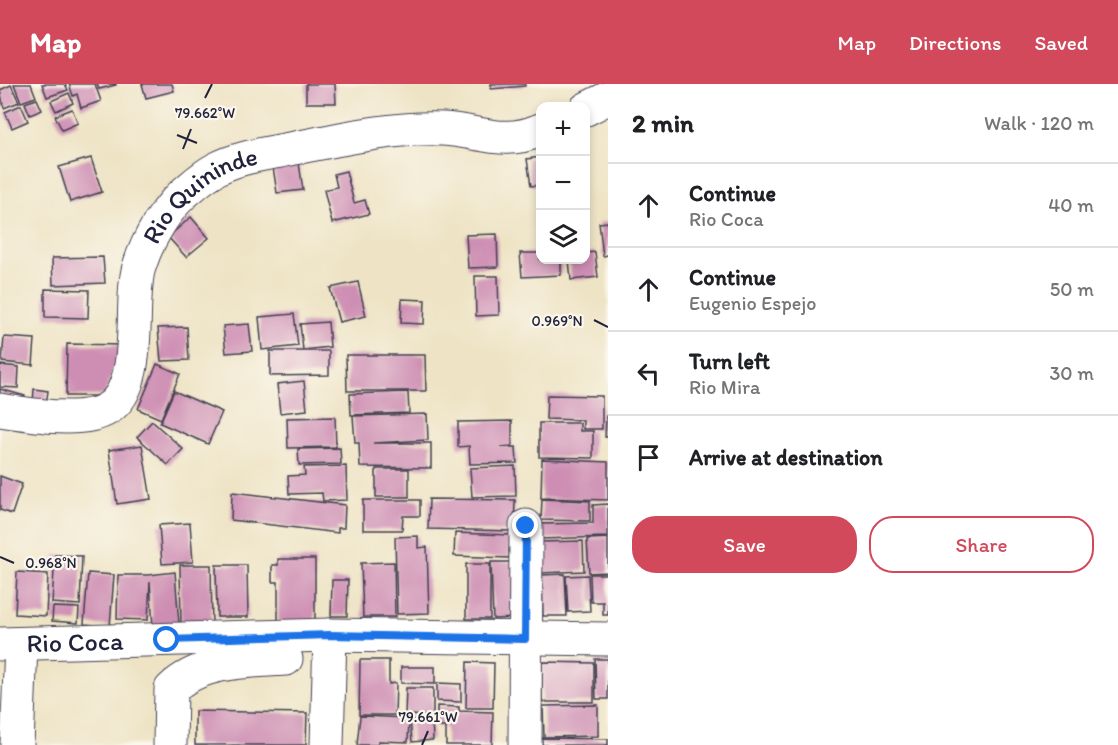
<!DOCTYPE html>
<meta charset="utf-8">
<style>
body{margin:0;font-family:Itim,sans-serif;background:#f6f6f6;color:#202124}
.controls{position:absolute;right:18px;top:18px;display:grid;overflow:hidden;border-radius:12px;box-shadow:0 3px 9px #0003}
.controls button{width:54px;height:54px;display:grid;place-items:center;padding:0;border:0;border-bottom:2px solid #e0e0e0;background:#fff;color:#202124;font:30px sans-serif}
.stop{position:absolute;width:18px;height:18px;margin:-14px;border:4px solid #1a73e8;border-radius:50%;background:#fff}
.stop.end{background:#1a73e8;border-color:#fff;box-shadow:0 2px 6px #0008}
.list{margin:0;padding:0;list-style:none}
h2{display:flex;justify-content:space-between;align-items:center;height:78px;margin:0;padding:0 24px;font-size:26px}
h2 small{font-size:20px;font-weight:400;color:#757577}
.list li{display:grid;grid-template-columns:39px 1fr auto;gap:18px;align-items:center;box-sizing:border-box;height:84px;padding:0 24px;border-top:2px solid #e0e0e0}
.list b{display:block;font-size:22px;white-space:nowrap}
.list p{margin:0;font-size:20px;white-space:nowrap;color:#757577}
.list em{font-size:20px;font-style:normal;color:#757577}
.actions{display:flex;gap:12px;padding:18px 24px}
.actions a{flex:1;padding:14px 0;border:2px solid #d1495b;border-radius:24px;text-align:center;font-size:21px;color:#d1495b}
.actions .main{background:#d1495b;color:#fff}
.icon{flex:none;width:33px;height:33px;fill:none;stroke:currentColor;stroke-width:2;stroke-linecap:round;stroke-linejoin:round}
.map{position:relative;flex:none;width:608px;height:661px;overflow:hidden}
header{display:flex;align-items:center;gap:36px;box-sizing:border-box;height:84px;padding:0 30px;background:#d1495b;color:#fff}
header strong{font-size:28px}
nav{display:flex;gap:33px;margin-inline-start:auto;font-size:21px}
main{display:flex}
aside{flex:1;background:#fff}
.map>svg:first-child{display:block}
.building{fill:#ce8eb3}
.lines{fill:none;stroke-linecap:round;stroke-linejoin:round}
.minor-casing{stroke:#413f50;stroke-width:35}
.minor{stroke:#fff;stroke-width:33}
.route{stroke:#1a73e8;stroke-width:8}
.ticks{fill:none;stroke:#22223b;stroke-width:2}
.labels{text-anchor:middle;stroke-width:4.5;stroke-linejoin:round;paint-order:stroke}
.street-label{font-size:26px;fill:#22223b;stroke:#fbf7ec}
.ticks-label{font-size:15px;text-anchor:middle;fill:#22223b;stroke:#fbf7ec;stroke-width:4.5;stroke-linejoin:round;paint-order:stroke}
</style>
<header>
<strong>Map</strong>
<nav><a>Map</a><a>Directions</a><a>Saved</a></nav>
</header>
<main>
<div class="map">
<svg width="608" height="661" viewBox="0 0 608 661">
<rect width="100%" height="100%" fill="#fbf7ec"/>
<filter id="ink" filterUnits="userSpaceOnUse"><feTurbulence type="fractalNoise" baseFrequency=".0167" numOctaves="2"/><feDisplacementMap in="SourceGraphic" scale="12" xChannelSelector="R" yChannelSelector="G"/><feConvolveMatrix kernelMatrix="1 2 1 2 8 2 1 2 1" color-interpolation-filters="sRGB"/></filter>
<filter id="wash" filterUnits="userSpaceOnUse"><feTurbulence type="fractalNoise" baseFrequency=".008" numOctaves="4" result="noise"/><feDisplacementMap in="SourceGraphic" scale="24" xChannelSelector="R" yChannelSelector="G"/><feGaussianBlur stdDeviation="1.35" result="paint"/><feColorMatrix in="noise" values="0 0 0 0 0 0 0 0 0 0 0 0 0 0 0 0 0 1.4 0 .05"/><feComposite in="paint" operator="in"/></filter>
<g filter="url(#wash)">
<rect width="100%" height="100%" fill="#eee3c5"/>
<g id="blocks">
<g class="building">
<path d="M14,0H31L36,13L21,18Z"/>
<path d="M42,0H65L68,6L47,13Z"/>
<path d="M69,0H95L101,17L81,24L77,10L73,12Z"/>
<path d="M97,0H116V1L99,5Z"/>
<path d="M142,0H172L174,7L146,14Z"/>
<path d="M306,0H335L336,19H306Z"/>
<path d="M491,0H525V2L491,5Z"/>
<path d="M11,1L19,18L4,24L0,6Z"/>
<path d="M69,9L73,19L56,27L51,17Z"/>
<path d="M37,15L42,26L30,31L25,19Z"/>
<path d="M21,21L28,37L12,44L5,28Z"/>
<path d="M72,25L78,39L62,46L55,32Z"/>
<path d="M540,73V101L531,102L527,75Z"/>
<path d="M91,74L102,108L70,118L59,83Z"/>
<path d="M299,79L303,106L277,109L273,83Z"/>
<path d="M346,87L354,119L365,116L369,130L332,139L324,106L337,103L334,90Z"/>
<path d="M191,133L209,154L186,173L168,153Z"/>
<path d="M608,138V171L603,172L599,139Z"/>
<path d="M497,150L498,183L468,184L466,151Z"/>
<path d="M595,168L598,193L571,196L569,176H586V169Z"/>
<path d="M520,169H540V176H561V191L522,193Z"/>
<path d="M103,173L105,199L53,201L52,174Z"/>
<path d="M475,192H498L499,231L476,232Z"/>
<path d="M358,198L366,232L339,238L330,204Z"/>
<path d="M45,205L89,206L88,234L45,233Z"/>
<path d="M402,215L425,216L424,240L401,239Z"/>
<path d="M294,230L298,262L262,266L259,233Z"/>
<path d="M328,238L330,263L303,266L300,240Z"/>
<path d="M249,240L252,267L226,269L223,242Z"/>
<path d="M187,243L189,276L161,277L158,244Z"/>
<path d="M4,253L35,255L33,281L2,278Z"/>
<path d="M67,260L124,261L104,312H66Z"/>
<path d="M270,267H329V291L270,292Z"/>
<path d="M346,271H425L426,307H347Z"/>
<path d="M157,280L180,290L161,335L138,325Z"/>
<path d="M0,281L19,283L18,304L0,303Z"/>
<path d="M304,297L307,326L280,329L277,300Z"/>
<path d="M0,305L25,312L22,322L0,316Z"/>
<path d="M34,305L48,307L46,321L33,320Z"/>
<path d="M174,307L222,328L208,360L160,339Z"/>
<path d="M408,308L409,329L351,331L350,310Z"/>
<path d="M547,311L602,312V345H583V336L546,335Z"/>
<path d="M427,330L428,356L373,359H431V384L360,383L359,359H355L353,332Z"/>
<path d="M606,332H608V353H605Z"/>
<path d="M335,333L336,363L288,364L287,334Z"/>
<path d="M152,337L183,365L168,381L137,353Z"/>
<path d="M512,337V362L501,363H516L517,379L470,380L469,362L458,363V338Z"/>
<path d="M539,339H580V347H593V374L539,373Z"/>
<path d="M142,361L151,415L117,420L109,366Z"/>
<path d="M340,364L341,380L299,381L298,365Z"/>
<path d="M542,375L608,378V416L541,414Z"/>
<path d="M346,382L347,416L323,417L322,409L289,410L288,392L305,391L304,383Z"/>
<path d="M515,382L516,412L472,413L470,384Z"/>
<rect x="376" y="385" width="33" height="28"/>
<path d="M0,392L22,400L12,430L0,426Z"/>
<path d="M232,408L345,421L344,444H338V449L231,436Z"/>
<path d="M429,415L515,416L514,447L428,445Z"/>
<path d="M542,415L590,417V437L541,436Z"/>
<path d="M363,416H420V432H403L402,446H363Z"/>
<path d="M608,420V453L540,455L539,440L593,439V421Z"/>
<path d="M190,439L193,478L162,480L159,441Z"/>
<path d="M455,449L510,451L509,474L454,472Z"/>
<path d="M418,452V464L427,463L429,529L397,530L395,453Z"/>
<path d="M608,454V488L589,489L587,455Z"/>
<path d="M583,457L584,487L540,489L539,458Z"/>
<path d="M55,471L82,472L80,521L52,519Z"/>
<path d="M278,475H315V539H278V498H272V481H278Z"/>
<path d="M394,478L395,533H363L361,479Z"/>
<path d="M491,478H514L517,534L493,535Z"/>
<rect x="466" y="480" width="24" height="55"/>
<path d="M180,481H211L212,541L181,542Z"/>
<path d="M216,481H247L248,533H217Z"/>
<path d="M17,488L48,490L46,532L15,530Z"/>
<path d="M175,488L179,541L153,543L150,498L148,536L117,535L118,491H149Z"/>
<path d="M88,489L114,491L110,542L84,540Z"/>
<path d="M565,490L567,532H543L542,491Z"/>
<path d="M590,490H608V531H603V518H591Z"/>
<path d="M588,491L590,527L568,528L566,492Z"/>
<path d="M332,496H348L347,532H331Z"/>
<path d="M53,523L79,524L78,539L52,537Z"/>
<path d="M595,575H608V615H596Z"/>
<path d="M360,576H389V600L396,599L395,631H359Z"/>
<path d="M467,578L494,579L493,624H466Z"/>
<path d="M542,578L594,579V618H542Z"/>
<path d="M401,583H435V600L401,599Z"/>
<path d="M437,599L461,600V618L437,617Z"/>
<path d="M406,604H433V632L405,631Z"/>
<path d="M598,621V652L544,653L543,622Z"/>
<path d="M437,622L459,623V627L493,628L492,661H446V643H437Z"/>
<path d="M195,627L307,629L306,661H195Z"/>
<path d="M360,632L409,634L408,658L378,657V661H357Z"/>
<path d="M432,634L433,656L412,658L410,636Z"/>
<path d="M542,654L608,655V661H542Z"/>
</g>
</g>
</g>
<g filter="url(#ink)">
<use href="#blocks" fill-opacity="0" stroke="#413f50" stroke-width="1.5"/>
<g class="lines">
<defs>
<g id="minor">
<path d="M586,25L608,14"/>
<path id="s1" d="M0,326C27,330 83,340 107,325C146,302 128,218 139,183C148,154 167,122 190,104C198,97 207,90 216,85C238,73 266,70 290,65C340,55 392,43 443,45C479,47 504,62 540,46"/>
<path id="s2" d="M0,560L330,551L608,555"/>
<path d="M17,661L21,561"/>
<path d="M170,661L171,605C200,577 247,577 286,575"/>
<path d="M327,661L330,551"/>
<path d="M525,661L526,442"/>
</g>
</defs>
<use href="#minor" class="minor-casing"/>
<use href="#minor" class="minor"/>
</g>
</g>
<g class="lines" filter="url(#ink)">
<path class="route" d="M167,556L330,551L525,555L526,442"/>
</g>
<path class="ticks" d="M205,14L212,0M177,51L197,59M183,65L191,45M594,236L608,243M0,473L14,479M422,661L428,647"/>
<g class="labels">
<g class="street-label">
<text dy="9" stroke="none"><textPath href="#s1" startOffset="358">Rio Quininde</textPath></text>
<text dy="9" stroke="none"><textPath href="#s2" startOffset="75">Rio Coca</textPath></text>
</g>
</g>
<g class="ticks-label">
<text x="205" y="34">79.662°W</text>
<text x="557" y="242">0.969°N</text>
<text x="51" y="484">0.968°N</text>
<text x="428" y="638">79.661°W</text>
</g>
</svg>
<div class="controls">
<button>+</button>
<button>−</button>
<button><svg class="icon" aria-label="layers" viewBox="0 0 24 24"><path d="M12 4l9 5-9 5-9-5zM3 14l9 5 9-5"/></svg></button>
</div>
<div class="stop" style="left:167px;top:556px"></div>
<div class="stop end" style="left:526px;top:442px"></div>
</div>
<aside>
<h2>2 min<small>Walk · 120 m</small></h2>
<ul class="list">
<li><svg class="icon" aria-label="ahead" viewBox="0 0 24 24"><path d="M12 20V5M6 11l6-6 6 6"/></svg><div><b>Continue</b><p>Rio Coca</p></div><em>40 m</em></li>
<li><svg class="icon" aria-label="ahead" viewBox="0 0 24 24"><path d="M12 20V5M6 11l6-6 6 6"/></svg><div><b>Continue</b><p>Eugenio Espejo</p></div><em>50 m</em></li>
<li><svg class="icon" aria-label="left" viewBox="0 0 24 24"><path d="M17 20v-9H6M10 6l-5 5 5 5"/></svg><div><b>Turn left</b><p>Rio Mira</p></div><em>30 m</em></li>
<li><svg class="icon" aria-label="arrive" viewBox="0 0 24 24"><path d="M6 21V4h12l-3 4 3 4H6"/></svg><div><b>Arrive at destination</b></div></li>
</ul>
<div class="actions"><a class="main">Save</a><a>Share</a></div>
</aside>
</main>
